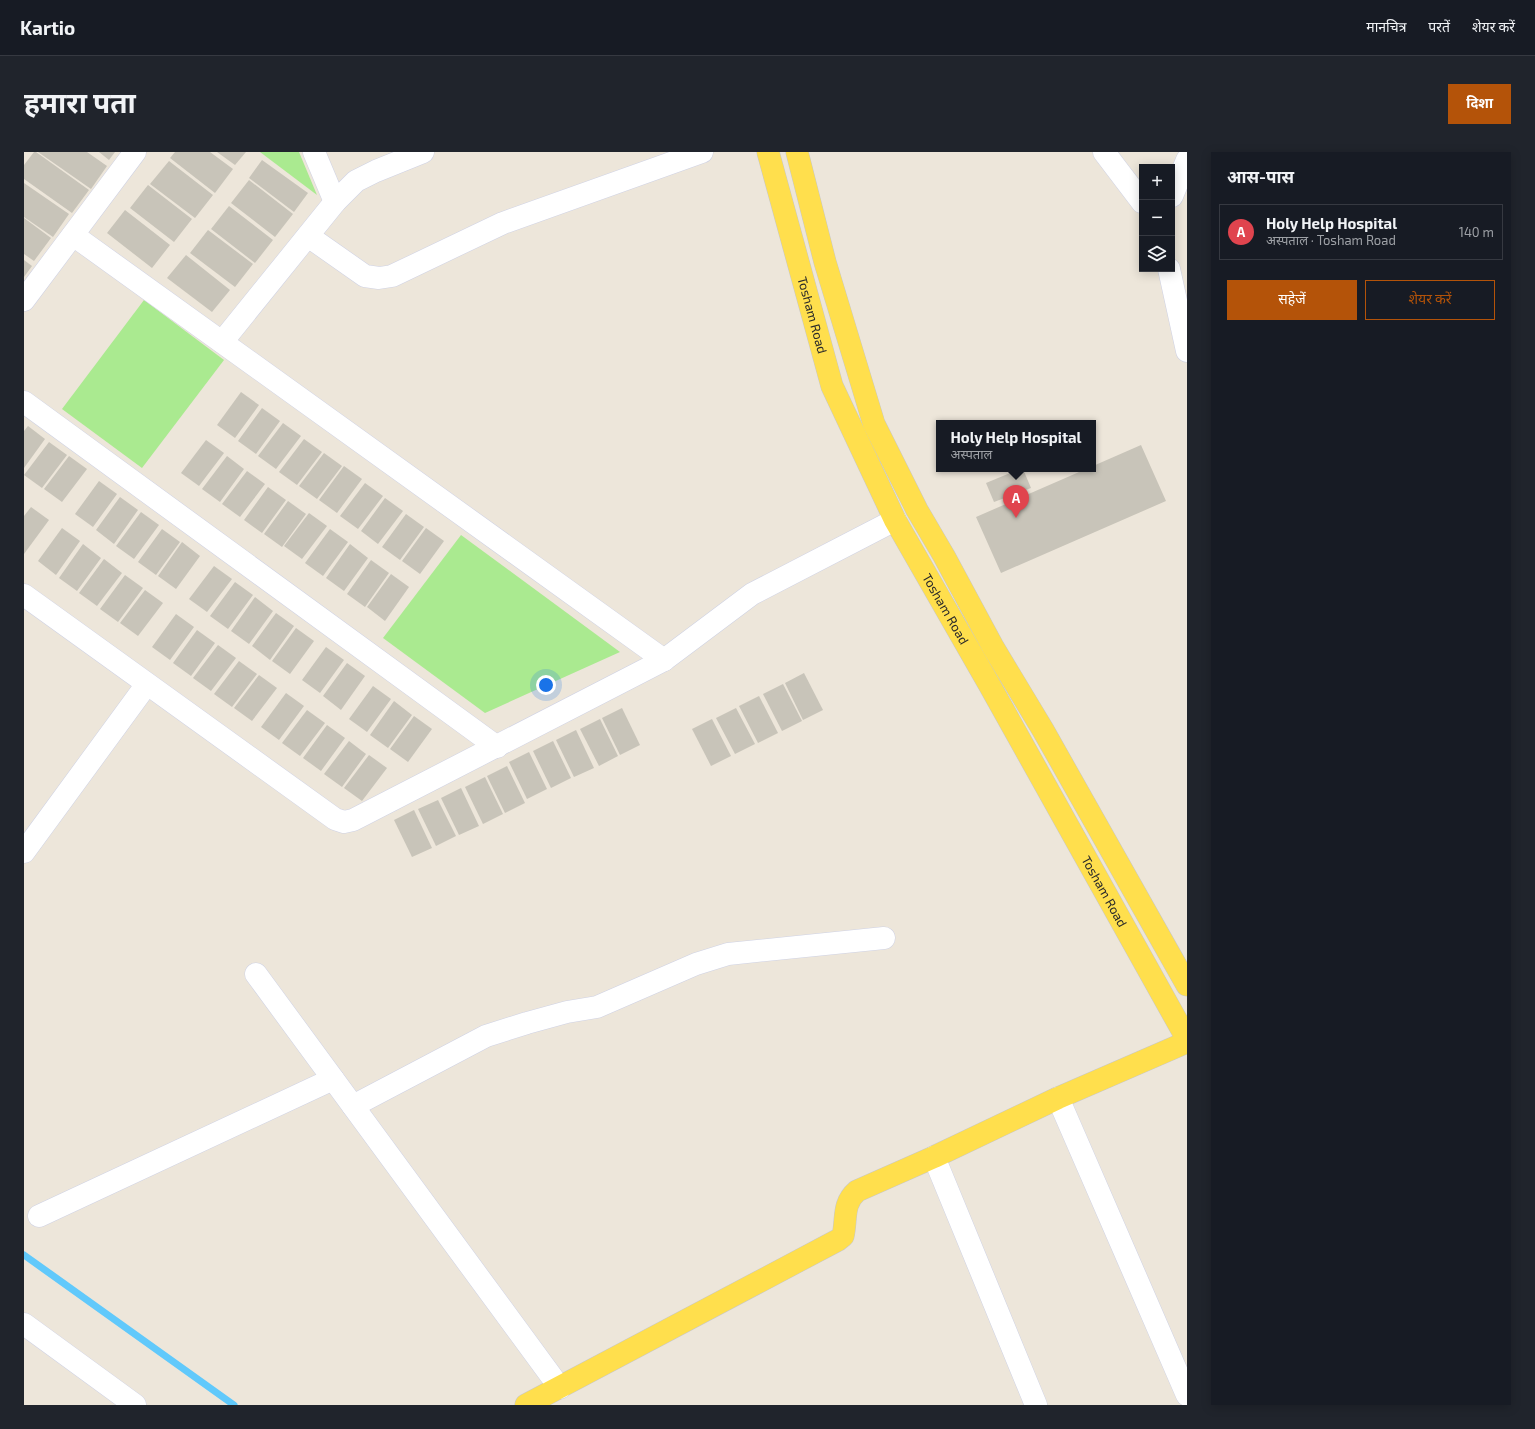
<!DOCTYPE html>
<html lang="hi">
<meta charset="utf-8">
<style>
body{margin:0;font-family:"Exo 2","Noto Sans Devanagari",sans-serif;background:#20242c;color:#f1f3f6}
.controls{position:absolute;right:12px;top:12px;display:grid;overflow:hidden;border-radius:0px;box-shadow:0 2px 10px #0003}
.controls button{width:36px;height:36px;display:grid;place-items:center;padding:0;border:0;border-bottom:1px solid #363941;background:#171b24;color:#f1f3f6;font:20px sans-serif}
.you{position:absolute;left:522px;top:533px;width:14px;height:14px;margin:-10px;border:3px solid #fff;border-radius:50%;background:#1a73e8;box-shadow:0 0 0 6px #1a73e833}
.badge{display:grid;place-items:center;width:26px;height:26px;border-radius:50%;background:#b45309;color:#fff;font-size:13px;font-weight:700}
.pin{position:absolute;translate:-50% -33px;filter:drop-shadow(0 1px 2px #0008)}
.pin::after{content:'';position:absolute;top:21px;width:14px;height:12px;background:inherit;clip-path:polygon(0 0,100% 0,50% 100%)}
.popup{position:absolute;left:912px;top:268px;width:160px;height:52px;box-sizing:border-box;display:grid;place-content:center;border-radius:0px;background:#171b24;filter:drop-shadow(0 1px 3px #0005);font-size:13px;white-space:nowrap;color:#9ea1a6}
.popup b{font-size:15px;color:#f1f3f6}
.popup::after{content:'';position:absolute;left:50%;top:100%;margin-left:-8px;border:8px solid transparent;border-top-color:#171b24}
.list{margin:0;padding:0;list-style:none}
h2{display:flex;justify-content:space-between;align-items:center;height:52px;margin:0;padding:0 16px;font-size:17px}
h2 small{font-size:13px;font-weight:400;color:#9ea1a6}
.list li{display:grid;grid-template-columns:26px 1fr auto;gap:12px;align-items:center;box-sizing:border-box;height:56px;margin:0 8px 8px;padding:0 8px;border:1px solid #363941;border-radius:0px}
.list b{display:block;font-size:15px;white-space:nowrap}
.list p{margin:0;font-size:13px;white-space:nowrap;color:#9ea1a6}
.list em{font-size:13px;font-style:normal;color:#9ea1a6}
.actions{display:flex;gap:8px;padding:12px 16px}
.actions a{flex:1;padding:9px 0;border:1px solid #b45309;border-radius:0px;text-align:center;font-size:14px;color:#b45309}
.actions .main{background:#b45309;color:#fff}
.icon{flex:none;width:22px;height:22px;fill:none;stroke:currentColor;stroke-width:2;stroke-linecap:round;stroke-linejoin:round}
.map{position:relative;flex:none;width:1163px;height:1253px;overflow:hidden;border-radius:0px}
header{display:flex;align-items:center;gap:24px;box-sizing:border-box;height:56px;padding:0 20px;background:#171b24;border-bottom:1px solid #363941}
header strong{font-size:19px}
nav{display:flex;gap:22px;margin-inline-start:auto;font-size:14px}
.intro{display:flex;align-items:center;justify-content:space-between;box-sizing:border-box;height:96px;padding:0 24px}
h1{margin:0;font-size:28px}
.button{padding:10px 18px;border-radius:0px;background:#b45309;color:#fff;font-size:14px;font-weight:700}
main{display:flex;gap:24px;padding:0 24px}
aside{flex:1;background:#171b24;border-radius:0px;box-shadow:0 2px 10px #0003}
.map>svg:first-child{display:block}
.green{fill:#aaea90}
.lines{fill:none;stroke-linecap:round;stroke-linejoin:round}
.stream{stroke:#61c9fb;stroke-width:7}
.building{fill:#c8c4b9}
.minor-casing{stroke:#cfd2e4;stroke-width:23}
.major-casing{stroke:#c8c8c8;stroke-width:23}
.minor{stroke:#fff;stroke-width:22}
.major{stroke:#ffdf4d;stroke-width:22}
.labels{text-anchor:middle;stroke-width:3;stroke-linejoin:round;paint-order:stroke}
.street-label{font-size:13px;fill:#2a2a2a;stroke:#fff}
</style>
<header>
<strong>Kartio</strong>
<nav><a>मानचित्र</a><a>परतें</a><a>शेयर करें</a></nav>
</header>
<div class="intro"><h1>हमारा पता</h1><a class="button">दिशा</a></div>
<main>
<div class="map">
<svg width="1163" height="1253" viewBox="0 0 1163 1253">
<rect width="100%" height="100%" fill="#ede6da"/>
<g class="green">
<path d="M236,0H275L293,43Z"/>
<path d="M120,148L200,208L118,316L38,257Z"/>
<path d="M437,383L596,500L461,561L359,486Z"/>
</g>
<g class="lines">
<path class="stream" d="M0,1103L210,1253"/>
</g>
<g class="building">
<path d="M10,0H12L65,38L48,61L0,27V13Z"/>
<path d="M14,0H63L83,14L67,37Z"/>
<path d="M75,0H91L85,8Z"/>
<path d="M151,0H186L209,17L191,41L146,6Z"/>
<path d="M193,0H222L211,13Z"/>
<path d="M238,8L284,41L270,60L225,26Z"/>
<path d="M145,9L189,43L171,66L126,32Z"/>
<path d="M225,28L269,62L251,85L207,51Z"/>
<path d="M0,31L45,62L29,85L0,65Z"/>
<path d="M124,33L168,67L150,90L106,56Z"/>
<path d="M205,54L249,88L231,111L187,77Z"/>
<path d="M101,58L146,93L128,116L83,81Z"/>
<path d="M0,66L27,86L10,109L0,102Z"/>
<path d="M184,78L229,112L211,135L166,101Z"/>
<path d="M162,103L206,138L188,160L143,126Z"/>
<path d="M0,108L8,114L0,125Z"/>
<path d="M217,240L235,253L211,286L193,273Z"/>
<path d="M238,256L256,269L232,302L214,289Z"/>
<path d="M259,271L277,284L252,317L234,304Z"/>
<path d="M4,274L21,287L0,316V279Z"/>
<path d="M280,287L298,300L273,333L255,320Z"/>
<path d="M182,288L200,301L175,334L157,321Z"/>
<path d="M25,290L43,303L18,336L0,323Z"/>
<path d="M1117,293L1142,349L977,421L952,365L1062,317H1069V314Z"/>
<path d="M300,301L318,314L293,347L275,334Z"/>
<path d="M45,304L63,317L38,350L20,337Z"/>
<path d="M203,304L220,317L196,350L178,337Z"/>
<path d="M320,314L338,327L313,361L295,348Z"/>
<path d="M996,317H999L1007,336L970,350L962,331Z"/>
<path d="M223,319L241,332L216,365L198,352Z"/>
<path d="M75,329L93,342L69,375L51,362Z"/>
<path d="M341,331L359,344L334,377L316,364Z"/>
<path d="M244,335L262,348L238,381L220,368Z"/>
<path d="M96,345L114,358L90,392L72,378Z"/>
<path d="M361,346L379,359L354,392L337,379Z"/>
<path d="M264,349L282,362L258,395L240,382Z"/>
<path d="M7,355L25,368L0,402V364Z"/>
<path d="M117,360L135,373L110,407L92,394Z"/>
<path d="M285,361L303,374L278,407L260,394Z"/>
<path d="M382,362L400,375L376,408L358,395Z"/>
<path d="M38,376L56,389L32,423L14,409Z"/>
<path d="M402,376L420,389L396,422L378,409Z"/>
<path d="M138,377L156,390L132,423L114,410Z"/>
<path d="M306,377L324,390L299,424L281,411Z"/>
<path d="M158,390L176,404L152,437L134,424Z"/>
<path d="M59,392L77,406L53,439L35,426Z"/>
<path d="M326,392L344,406L320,439L302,426Z"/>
<path d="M80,407L98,421L73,454L55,441Z"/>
<path d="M347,408L365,421L341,455L323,442Z"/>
<path d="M190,414L208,427L183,460L165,447Z"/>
<path d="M367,422L385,435L361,469L343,455Z"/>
<path d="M101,423L119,436L94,470L76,457Z"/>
<path d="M211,430L229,443L204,477L186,464Z"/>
<path d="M121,438L139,451L114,484L96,471Z"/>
<path d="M231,445L249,459L225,492L207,479Z"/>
<path d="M252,461L270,474L246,508L228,494Z"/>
<path d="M152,462L170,475L146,508L128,495Z"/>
<path d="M272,476L290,489L266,522L248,509Z"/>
<path d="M173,478L191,491L167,524L149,511Z"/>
<path d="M194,493L212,506L187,539L169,526Z"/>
<path d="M302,495L320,508L296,541L278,528Z"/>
<path d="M215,509L233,522L208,555L190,542Z"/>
<path d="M323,511L341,524L317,558L299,544Z"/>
<path d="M780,521L799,558L779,568L761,531Z"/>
<path d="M235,523L253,536L228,569L210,556Z"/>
<path d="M759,532L778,569L758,579L739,542Z"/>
<path d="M349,534L367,547L343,580L325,567Z"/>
<path d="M262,541L280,554L255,588L237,575Z"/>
<path d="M735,544L754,581L734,591L715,554Z"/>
<path d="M370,549L388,563L364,596L346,583Z"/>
<path d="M598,556L616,593L596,603L578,566Z"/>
<path d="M712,556L731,592L711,602L692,566Z"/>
<path d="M283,558L301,571L276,604L258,591Z"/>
<path d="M390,564L408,577L384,610L366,597Z"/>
<path d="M576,567L594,604L575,614L556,577Z"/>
<path d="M688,567L707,604L687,614L668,577Z"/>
<path d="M303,573L321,586L297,619L279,606Z"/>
<path d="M552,578L570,616L550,625L532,588Z"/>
<path d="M325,589L342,602L318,635L300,622Z"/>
<path d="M529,589L547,626L527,636L509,599Z"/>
<path d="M505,600L523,637L503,647L485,610Z"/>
<path d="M345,603L363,616L338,649L320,636Z"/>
<path d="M483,614L501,651L481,661L463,624Z"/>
<path d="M461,625L479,662L459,672L441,635Z"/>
<path d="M437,636L455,674L435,683L417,646Z"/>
<path d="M414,648L432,684L412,694L394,657Z"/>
<path d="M390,658L408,696L388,705L370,668Z"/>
</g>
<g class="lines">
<defs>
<g id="minor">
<path d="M290,0L311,50"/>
<path d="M1080,0L1118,50"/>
<path d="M1148,44L1163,8"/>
<path d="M49,83L640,508"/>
<path d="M284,84L341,124L355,126L368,124L479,71L678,0"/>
<path d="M1145,117L1163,199"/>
<path d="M0,148L111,0"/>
<path d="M198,190L311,50L332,29L352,19L399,0"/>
<path d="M0,250L473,595"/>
<path d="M0,443L311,667L320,670L329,668L640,508L728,442L871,368"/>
<path d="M0,700L123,532"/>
<path d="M232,822L536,1236"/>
<path d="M1034,946L1163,1243"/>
<path d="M329,954L462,884L503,871L543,860L573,855L672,812L704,802L860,786"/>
<path d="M910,1005L1012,1253"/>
<path d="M15,1064L309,927"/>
<path d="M0,1172L111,1253"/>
</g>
<g id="major">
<path id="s1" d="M744,0L808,234L871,368L966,534L1163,887"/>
<path d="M773,0L801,110L850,272L893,358L920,404L969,495L1019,578L1163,833"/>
<path d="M502,1253L814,1088L819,1084C823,1067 818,1052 833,1039L910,1005L1034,946L1163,890"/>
</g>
</defs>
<use href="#minor" class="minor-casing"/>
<use href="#major" class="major-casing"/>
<use href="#minor" class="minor"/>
<use href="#major" class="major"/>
</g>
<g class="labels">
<g class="street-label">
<text dy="5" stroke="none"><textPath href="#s1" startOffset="169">Tosham Road</textPath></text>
<text dy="5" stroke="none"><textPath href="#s1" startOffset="493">Tosham Road</textPath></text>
<text dy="5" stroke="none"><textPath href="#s1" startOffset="817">Tosham Road</textPath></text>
</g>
</g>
</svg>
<div class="controls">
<button>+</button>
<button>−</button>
<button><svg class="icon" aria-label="layers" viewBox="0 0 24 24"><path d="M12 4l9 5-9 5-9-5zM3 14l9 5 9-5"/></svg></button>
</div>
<div class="you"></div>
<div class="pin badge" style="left:992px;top:366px;background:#e0444e">A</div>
<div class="popup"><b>Holy Help Hospital</b>अस्पताल</div>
</div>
<aside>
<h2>आस-पास<small></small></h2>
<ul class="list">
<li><span class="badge" style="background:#e0444e">A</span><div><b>Holy Help Hospital</b><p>अस्पताल · Tosham Road</p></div><em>140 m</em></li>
</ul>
<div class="actions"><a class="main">सहेजें</a><a>शेयर करें</a></div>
</aside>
</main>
